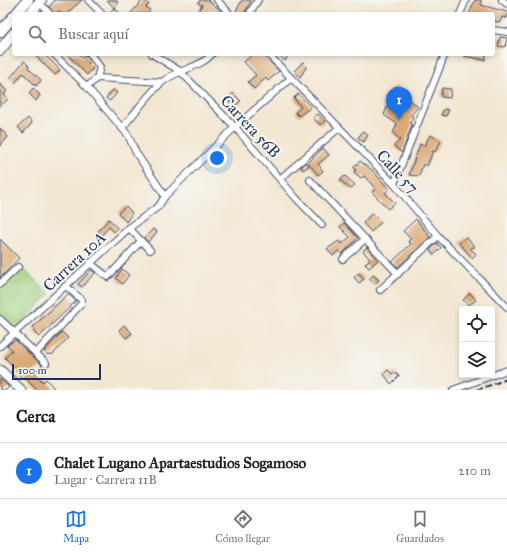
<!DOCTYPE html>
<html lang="es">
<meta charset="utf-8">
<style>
body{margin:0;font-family:"IM FELL Great Primer",serif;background:#f2f2f2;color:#202124}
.controls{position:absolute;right:12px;bottom:12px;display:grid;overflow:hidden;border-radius:4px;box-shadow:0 2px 6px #0003}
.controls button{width:36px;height:36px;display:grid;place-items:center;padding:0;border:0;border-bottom:1px solid #e0e0e0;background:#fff;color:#202124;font:20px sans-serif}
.scale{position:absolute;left:12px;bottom:10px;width:89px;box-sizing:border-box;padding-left:4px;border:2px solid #1b2f5e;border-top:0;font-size:11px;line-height:14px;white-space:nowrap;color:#1b2f5e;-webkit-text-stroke:3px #f6f6f2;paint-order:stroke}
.you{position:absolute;left:217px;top:158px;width:14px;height:14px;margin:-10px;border:3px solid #fff;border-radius:50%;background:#1a73e8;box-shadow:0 0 0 6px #1a73e833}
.badge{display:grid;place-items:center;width:26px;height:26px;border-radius:50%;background:#1a73e8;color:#fff;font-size:13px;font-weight:700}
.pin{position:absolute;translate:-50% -33px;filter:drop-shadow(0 1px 2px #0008)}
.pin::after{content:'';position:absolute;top:21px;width:14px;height:12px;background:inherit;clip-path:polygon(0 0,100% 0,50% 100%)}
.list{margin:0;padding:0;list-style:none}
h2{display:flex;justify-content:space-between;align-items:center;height:52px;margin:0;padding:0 16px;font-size:17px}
h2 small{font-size:13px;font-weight:400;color:#757577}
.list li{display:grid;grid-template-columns:26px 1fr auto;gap:12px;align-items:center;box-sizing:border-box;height:56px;padding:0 16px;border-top:1px solid #e0e0e0}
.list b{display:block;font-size:15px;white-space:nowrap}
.list p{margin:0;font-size:13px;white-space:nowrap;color:#757577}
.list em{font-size:13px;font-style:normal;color:#757577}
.icon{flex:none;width:22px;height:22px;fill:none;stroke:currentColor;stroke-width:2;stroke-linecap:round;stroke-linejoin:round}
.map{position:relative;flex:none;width:507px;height:390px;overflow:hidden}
.search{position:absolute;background:#fff;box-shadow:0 2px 6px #0003;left:12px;right:12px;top:12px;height:44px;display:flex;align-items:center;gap:10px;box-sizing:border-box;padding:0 14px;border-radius:4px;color:#757577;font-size:15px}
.sheet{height:108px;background:#fff}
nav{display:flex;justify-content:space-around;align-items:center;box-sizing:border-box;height:56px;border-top:1px solid #e0e0e0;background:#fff;font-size:11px;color:#757577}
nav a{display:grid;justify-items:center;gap:2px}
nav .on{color:#1a73e8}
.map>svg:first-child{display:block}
.green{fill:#9ecd7b;stroke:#5c7e6c}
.building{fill:#dbaa78}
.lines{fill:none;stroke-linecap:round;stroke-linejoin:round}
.street-casing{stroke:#3b4b6f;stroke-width:8}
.secondary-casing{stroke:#3b4b6f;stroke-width:11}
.primary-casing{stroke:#3b4b6f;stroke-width:12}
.street{stroke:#fff;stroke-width:6}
.secondary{stroke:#fff;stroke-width:9}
.primary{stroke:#fff;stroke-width:10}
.rail{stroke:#1b2f5e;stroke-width:2;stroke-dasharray:6 3;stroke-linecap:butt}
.labels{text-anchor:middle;stroke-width:4;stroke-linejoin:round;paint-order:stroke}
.street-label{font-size:16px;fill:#1b2f5e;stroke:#f6f6f2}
</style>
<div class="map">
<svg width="507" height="390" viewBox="0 0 507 390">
<rect width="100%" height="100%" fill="#f6f6f2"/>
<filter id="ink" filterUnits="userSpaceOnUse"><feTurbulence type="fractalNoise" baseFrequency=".025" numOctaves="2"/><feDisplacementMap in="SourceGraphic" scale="8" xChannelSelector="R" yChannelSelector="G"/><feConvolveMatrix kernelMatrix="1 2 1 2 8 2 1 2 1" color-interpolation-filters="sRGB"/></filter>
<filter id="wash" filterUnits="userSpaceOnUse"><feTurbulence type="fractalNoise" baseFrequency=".012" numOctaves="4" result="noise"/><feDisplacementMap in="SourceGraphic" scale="16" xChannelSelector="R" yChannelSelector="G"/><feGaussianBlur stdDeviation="0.9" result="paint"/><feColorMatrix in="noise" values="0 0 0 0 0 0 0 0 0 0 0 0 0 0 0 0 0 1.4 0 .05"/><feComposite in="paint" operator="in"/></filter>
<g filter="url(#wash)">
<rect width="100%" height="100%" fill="#f3e7d2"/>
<path class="green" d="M21,267L50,294L15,330L0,314V289Z"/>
<g id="blocks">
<g class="building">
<path d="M55,0H82L66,14H62L59,11L54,14L49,7Z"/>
<path d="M107,0H116L118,3L114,8Z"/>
<path d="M143,0L149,4L146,7L150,10L147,14H130Z"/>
<path d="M200,0H208L223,13L205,14L199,10L202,5L198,3Z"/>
<path d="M242,0H251L245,12L239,14L236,11Z"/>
<path d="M475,0H481V5L507,12V18L502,17L500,22L493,21V14H469Z"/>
<path d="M114,8L121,14H108Z"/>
<path d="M500,37L507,38L505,47L498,46Z"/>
<path d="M34,54H44L60,70L55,75Z"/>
<path d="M67,54H78L83,58L86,55L90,61L88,63L93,68L87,75Z"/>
<path d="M253,54H263L279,71L268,81L266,78L254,89L248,82L256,75L244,62Z"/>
<path d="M278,54H289L285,61Z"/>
<path d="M464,54H483L486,55L485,60L464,56Z"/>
<path d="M24,61L29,66L28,68L41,80L36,86L23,73L15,83L10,78Z"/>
<path d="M303,62L307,66L300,77L294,71Z"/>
<path d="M0,84L7,91L4,94L8,99L0,107Z"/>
<path d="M395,86L418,107L411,115L413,117L410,123L412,125L402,153L394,146L400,140L393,133L397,124L384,115Z"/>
<path d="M33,88L40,95L36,101L29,93Z"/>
<path d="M442,88L451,89L450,98L441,97Z"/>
<path d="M113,90L117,93L110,101L106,98Z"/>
<path d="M233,93L241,101L234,107L227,99Z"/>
<path d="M298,94L311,107L299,116L295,112L301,107L294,98Z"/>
<path d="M444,109L449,110L446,116L441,115Z"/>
<path d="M318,114L325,121L320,125L313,118Z"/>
<path d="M28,118L32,123L23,133L18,127Z"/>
<path d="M0,128L8,137L0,146Z"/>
<path d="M363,131L368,135L364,142L358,138Z"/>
<path d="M430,135L441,141L435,152L433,151L427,166L423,164L419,176L409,175L420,144L424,146Z"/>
<path d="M323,148L329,155L318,164L323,171L318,175L308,163Z"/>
<path d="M360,161L373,171L389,189L385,193L395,203L388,209L372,192L376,189L364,176L361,178L354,172L356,170L354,167Z"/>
<path d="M306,162L309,166L303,170L301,167Z"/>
<path d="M345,176L355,185L350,189L340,180Z"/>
<path d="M126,206L132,213L126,222L118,213Z"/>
<path d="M372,213L381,222L371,232L363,223Z"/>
<path d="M109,219L117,228L114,232L109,227L102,235L98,231Z"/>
<path d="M416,219L430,237L398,267L392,262L411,244L408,241L411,239L403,231Z"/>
<path d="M344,223L358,238L342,254L339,250L333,256L327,249L339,241L342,244L350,237L340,227Z"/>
<path d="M153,229L157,232L148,242L144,238Z"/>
<path d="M466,237L475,247L470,248L476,254L472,258L459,243Z"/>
<path d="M0,239L19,258L0,278Z"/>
<path d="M437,243L441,248L434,255L430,250Z"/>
<path d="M367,247L378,260L369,268L365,264L370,259L363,251Z"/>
<path d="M122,269L129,275L122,284L116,278Z"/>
<path d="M91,270L95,273L82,287L78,284Z"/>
<path d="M359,273L364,279L359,283L354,277Z"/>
<path d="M373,275L379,280L375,284L369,279Z"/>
<path d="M470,293L476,300L469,305L463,300Z"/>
<path d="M68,294L76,301L39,337L33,331L35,329L33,327Z"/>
<path d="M124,325L132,333L126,338L119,330Z"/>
<path d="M62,332L68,338L52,355L50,353L48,355L44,351Z"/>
<path d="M15,340L42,365L34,373L43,382L46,379L54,388L52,390H37L24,377L22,378L18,374L20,373L5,358L12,350L7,345Z"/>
<path d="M388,370L392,374L394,372L399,376L391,384L384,374Z"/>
<path d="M0,379L9,387L6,390H0Z"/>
</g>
</g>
</g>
<g filter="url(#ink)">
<use href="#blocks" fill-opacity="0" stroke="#3b4b6f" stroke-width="1"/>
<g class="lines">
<defs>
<g id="street">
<path d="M88,0L102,14"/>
<path d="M217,0L230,14"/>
<path d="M502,0L507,4"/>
<path d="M39,2L50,14"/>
<path d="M249,14L258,0"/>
<path d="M460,14L466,0"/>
<path d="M493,30L507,32"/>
<path d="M54,54L87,87L122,128L128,135L136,153L165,196"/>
<path d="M152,54L180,71L235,127L296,198L322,225"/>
<path d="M268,54L394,184L438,236L507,307"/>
<path d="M97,78L162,82"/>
<path d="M87,87L97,78L100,67L90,54"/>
<path d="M122,128C135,113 147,96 161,83C177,69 201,68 212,54"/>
<path d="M281,178L339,128"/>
<path d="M310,180L398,274"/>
<path d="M394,184L445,54"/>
<path d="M129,228L150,250"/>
<path d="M343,259L365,239"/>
<path d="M90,263L108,277L141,241"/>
<path d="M0,284L18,267"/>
<path d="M380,290L438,236"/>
<path d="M0,319L46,363"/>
<path d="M0,346L129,228L159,206L165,196L235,127L291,78"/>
<path d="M36,353L82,303V300L66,286"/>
<path d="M453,390L507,370"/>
</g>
<path id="secondary" d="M0,370L21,390"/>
<g id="primary">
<path d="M16,14L28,0"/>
<path d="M30,14L41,0"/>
<path d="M0,32L14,16"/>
<path d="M0,50L14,33"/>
</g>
</defs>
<use href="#street" class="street-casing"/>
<use href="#secondary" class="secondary-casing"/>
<use href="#primary" class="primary-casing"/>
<use href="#street" class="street"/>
<use href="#secondary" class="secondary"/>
<use href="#primary" class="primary"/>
<path class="rail" d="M477,390L507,379"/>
</g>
</g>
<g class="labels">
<g class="street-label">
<text transform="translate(251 126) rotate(47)" y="6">Carrera 56B</text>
<text transform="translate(398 171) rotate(47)" y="6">Calle 57</text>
<text transform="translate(74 261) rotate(-43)" y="6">Carrera 10A</text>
</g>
</g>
</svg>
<div class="controls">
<button><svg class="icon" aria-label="locate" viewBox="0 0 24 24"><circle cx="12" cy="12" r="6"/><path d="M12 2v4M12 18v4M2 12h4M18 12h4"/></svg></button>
<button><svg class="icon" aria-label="layers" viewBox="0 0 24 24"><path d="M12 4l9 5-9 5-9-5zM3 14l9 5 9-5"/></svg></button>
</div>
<div class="scale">100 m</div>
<div class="you"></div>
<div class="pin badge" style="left:399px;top:120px">1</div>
<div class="search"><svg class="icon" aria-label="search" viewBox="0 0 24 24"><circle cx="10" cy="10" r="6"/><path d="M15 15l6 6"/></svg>Buscar aquí</div>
</div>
<section class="sheet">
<h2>Cerca<small></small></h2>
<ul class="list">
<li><span class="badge">1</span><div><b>Chalet Lugano Apartaestudios Sogamoso</b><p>Lugar · Carrera 11B</p></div><em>210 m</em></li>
</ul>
</section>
<nav>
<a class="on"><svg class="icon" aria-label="map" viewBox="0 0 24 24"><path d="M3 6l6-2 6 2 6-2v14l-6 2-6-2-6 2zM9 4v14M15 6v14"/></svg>Mapa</a>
<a><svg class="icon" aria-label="directions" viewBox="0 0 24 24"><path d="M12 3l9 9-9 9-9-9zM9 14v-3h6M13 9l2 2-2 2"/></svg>Cómo llegar</a>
<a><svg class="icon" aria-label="saved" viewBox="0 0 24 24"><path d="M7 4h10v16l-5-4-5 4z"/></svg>Guardados</a>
</nav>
